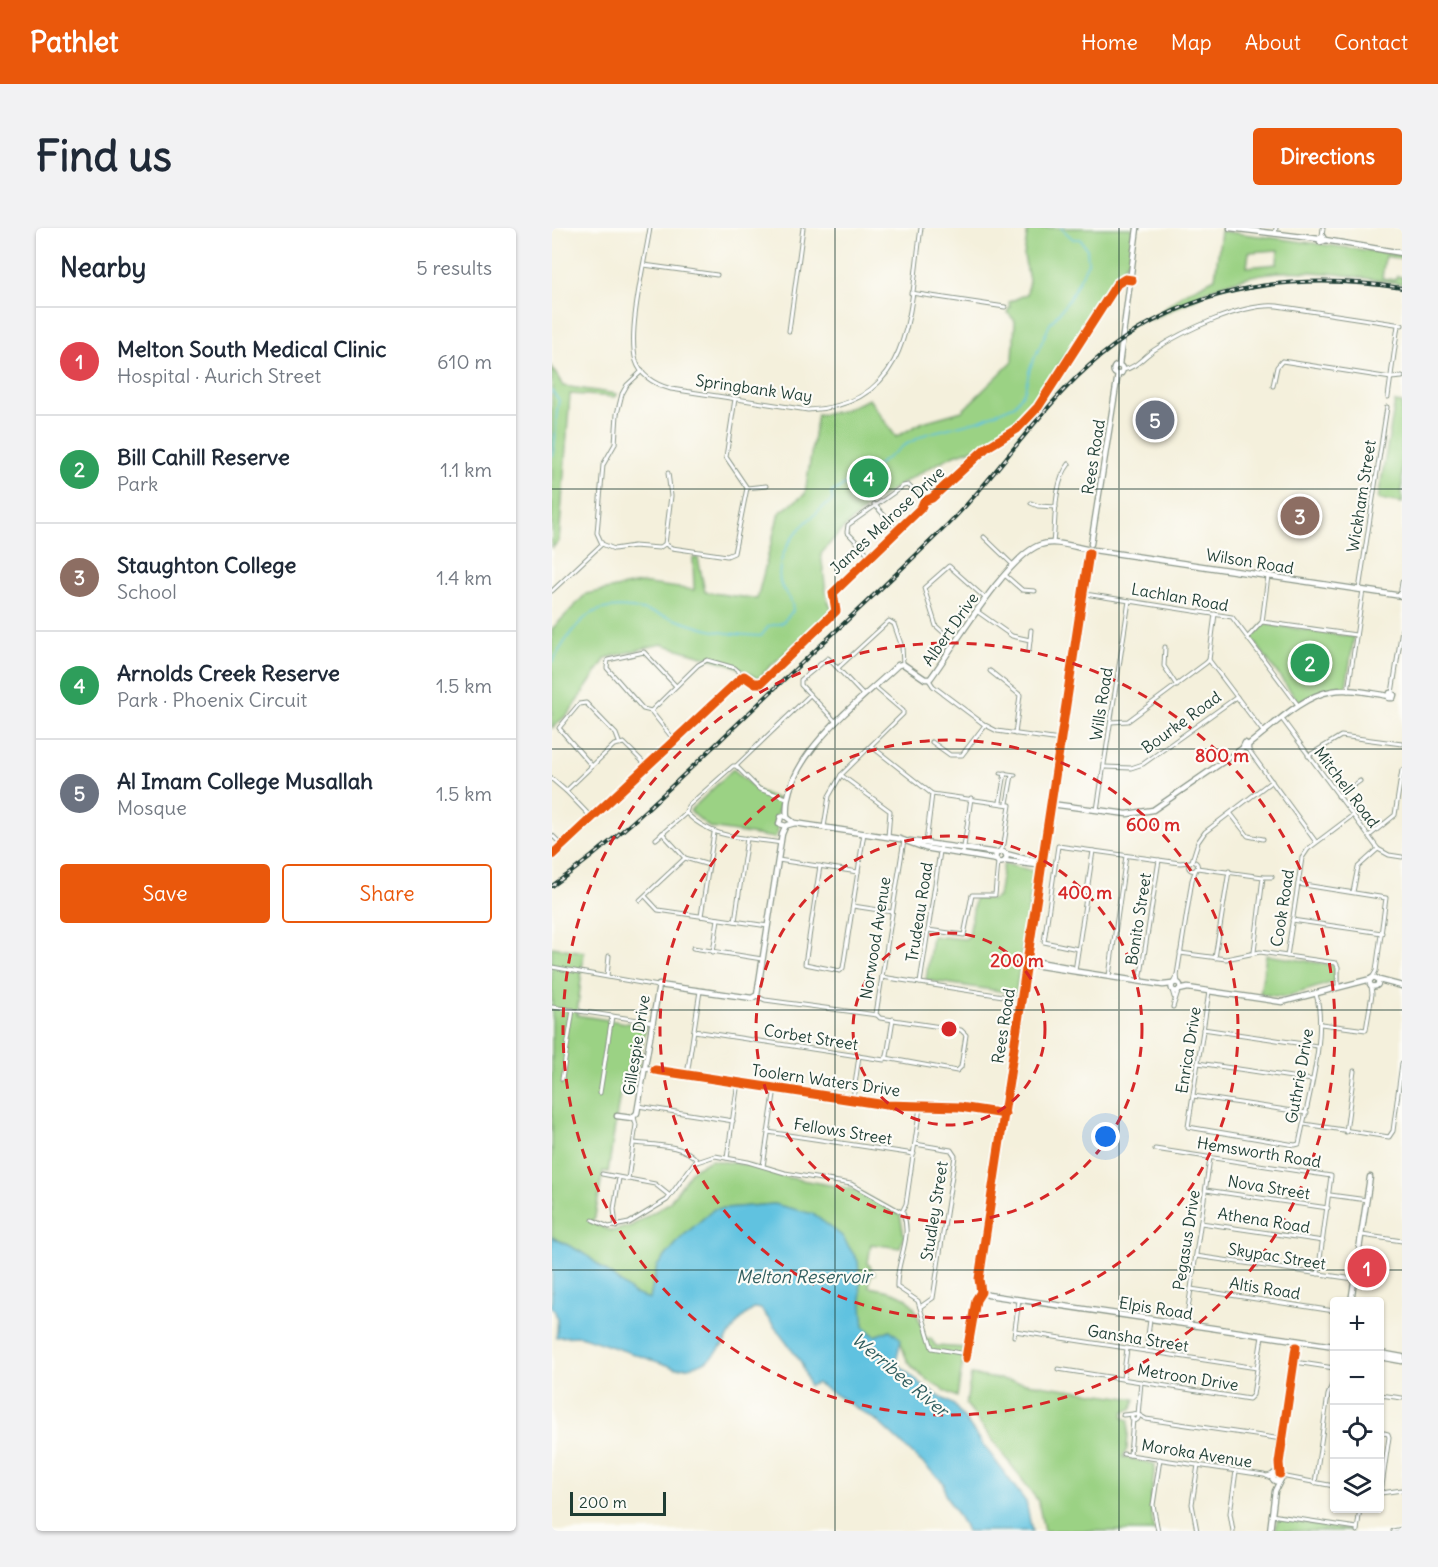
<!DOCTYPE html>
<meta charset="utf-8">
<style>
body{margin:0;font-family:Delius,sans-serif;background:#f2f2f3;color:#1f2937}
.controls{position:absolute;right:18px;bottom:18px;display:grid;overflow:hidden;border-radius:6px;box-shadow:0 2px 4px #0004}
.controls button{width:54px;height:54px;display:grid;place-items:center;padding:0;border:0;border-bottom:2px solid #e0e1e3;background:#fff;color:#1f2937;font:30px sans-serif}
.scale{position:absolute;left:18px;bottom:15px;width:96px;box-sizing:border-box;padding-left:6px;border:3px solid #1f3d34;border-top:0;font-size:16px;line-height:21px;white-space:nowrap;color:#1f3d34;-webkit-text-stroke:4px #fdfcf7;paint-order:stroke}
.you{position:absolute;left:554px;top:909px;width:21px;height:21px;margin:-15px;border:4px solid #fff;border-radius:50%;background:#1a73e8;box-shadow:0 0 0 9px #1a73e833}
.badge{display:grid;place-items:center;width:39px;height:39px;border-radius:50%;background:#ea580c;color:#fff;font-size:20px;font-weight:700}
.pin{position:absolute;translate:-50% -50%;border:3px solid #fff;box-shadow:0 2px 6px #0006}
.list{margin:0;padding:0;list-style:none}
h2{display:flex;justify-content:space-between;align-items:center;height:78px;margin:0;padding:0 24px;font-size:26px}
h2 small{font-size:20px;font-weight:400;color:#747a83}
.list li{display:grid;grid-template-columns:39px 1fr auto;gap:18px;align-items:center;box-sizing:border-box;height:108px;padding:0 24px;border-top:2px solid #e0e1e3}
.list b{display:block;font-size:22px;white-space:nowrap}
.list p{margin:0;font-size:20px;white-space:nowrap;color:#747a83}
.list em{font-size:20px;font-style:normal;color:#747a83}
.actions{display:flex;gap:12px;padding:18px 24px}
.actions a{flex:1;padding:14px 0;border:2px solid #ea580c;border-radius:6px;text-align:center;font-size:21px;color:#ea580c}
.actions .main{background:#ea580c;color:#fff}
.icon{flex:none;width:33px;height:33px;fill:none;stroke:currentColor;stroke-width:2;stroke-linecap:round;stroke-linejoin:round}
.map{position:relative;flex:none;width:850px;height:1303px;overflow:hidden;border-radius:6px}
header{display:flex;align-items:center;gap:36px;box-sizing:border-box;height:84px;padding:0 30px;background:#ea580c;color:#fff}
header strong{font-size:28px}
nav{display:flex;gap:33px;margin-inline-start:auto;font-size:21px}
.intro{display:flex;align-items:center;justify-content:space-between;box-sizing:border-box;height:144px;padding:0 36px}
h1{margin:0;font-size:42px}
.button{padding:15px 27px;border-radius:6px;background:#ea580c;color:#fff;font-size:21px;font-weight:700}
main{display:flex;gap:36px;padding:0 36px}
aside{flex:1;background:#fff;border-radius:6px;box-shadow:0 2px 4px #0004}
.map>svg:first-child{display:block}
.green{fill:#9bd284;stroke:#5d885c;stroke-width:1.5;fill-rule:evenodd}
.water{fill:#61c2e0;stroke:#40808a;stroke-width:1.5}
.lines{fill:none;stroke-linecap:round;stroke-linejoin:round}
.stream{stroke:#61c2e0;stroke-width:1.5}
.street-casing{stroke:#8a9688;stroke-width:5}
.secondary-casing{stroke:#8a9688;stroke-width:7}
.street{stroke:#fff;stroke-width:3}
.secondary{stroke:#fff;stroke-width:4.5}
.rail-casing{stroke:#1f3d34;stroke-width:4}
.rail{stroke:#fdfcf7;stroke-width:1.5;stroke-dasharray:4.5;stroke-linecap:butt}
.cycleway-casing{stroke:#fdfcf7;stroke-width:13}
.cycleway{stroke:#e8590c;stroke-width:9}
.grid{fill:none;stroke:#1f3d34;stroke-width:1.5;stroke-opacity:0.55}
.ring{fill:none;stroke:#d62828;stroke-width:3;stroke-dasharray:10 8}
.labels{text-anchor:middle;stroke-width:4.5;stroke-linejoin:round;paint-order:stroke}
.street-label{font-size:16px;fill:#1f3d34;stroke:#fdfcf7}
.water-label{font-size:18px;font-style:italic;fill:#305e5f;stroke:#fdfcf7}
.centre{fill:#d62828;stroke:#fdfcf7;stroke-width:3}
.ring-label{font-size:18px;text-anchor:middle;font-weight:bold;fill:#d62828;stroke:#fdfcf7;stroke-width:4.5;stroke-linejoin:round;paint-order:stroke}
</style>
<header>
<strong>Pathlet</strong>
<nav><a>Home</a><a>Map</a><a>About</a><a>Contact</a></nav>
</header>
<div class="intro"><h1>Find us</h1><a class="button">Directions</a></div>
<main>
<aside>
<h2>Nearby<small>5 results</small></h2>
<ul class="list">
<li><span class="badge" style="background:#e0444e">1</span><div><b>Melton South Medical Clinic</b><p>Hospital · Aurich Street</p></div><em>610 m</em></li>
<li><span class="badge" style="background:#2e9e5b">2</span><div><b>Bill Cahill Reserve</b><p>Park</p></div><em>1.1 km</em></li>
<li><span class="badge" style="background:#8d6e63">3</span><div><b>Staughton College</b><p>School</p></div><em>1.4 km</em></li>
<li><span class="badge" style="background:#2e9e5b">4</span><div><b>Arnolds Creek Reserve</b><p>Park · Phoenix Circuit</p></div><em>1.5 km</em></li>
<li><span class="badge" style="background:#6b7280">5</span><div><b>Al Imam College Musallah</b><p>Mosque</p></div><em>1.5 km</em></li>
</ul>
<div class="actions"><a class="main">Save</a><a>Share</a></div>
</aside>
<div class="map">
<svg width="850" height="1303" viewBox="0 0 850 1303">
<rect width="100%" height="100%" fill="#fdfcf7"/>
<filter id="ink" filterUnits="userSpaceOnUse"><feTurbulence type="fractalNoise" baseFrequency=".0167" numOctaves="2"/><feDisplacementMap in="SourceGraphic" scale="12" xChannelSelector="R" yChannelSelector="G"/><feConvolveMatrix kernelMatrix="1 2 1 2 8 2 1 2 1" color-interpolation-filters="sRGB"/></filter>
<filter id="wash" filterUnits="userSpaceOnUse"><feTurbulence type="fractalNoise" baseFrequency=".008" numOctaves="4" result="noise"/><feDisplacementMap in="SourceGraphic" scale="24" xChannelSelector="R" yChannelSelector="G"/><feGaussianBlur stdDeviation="1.35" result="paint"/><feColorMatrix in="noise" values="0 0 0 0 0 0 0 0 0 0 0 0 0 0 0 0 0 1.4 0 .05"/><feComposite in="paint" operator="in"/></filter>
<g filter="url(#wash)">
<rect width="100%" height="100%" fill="#f4f0dc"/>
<g class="green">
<path d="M476,0H580L578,30L483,174C467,193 449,210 426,219C416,223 405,225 396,230C347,255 303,282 269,326L275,371L280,381L206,450L181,437L109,416L54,430L17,485L0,500V401L34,366L88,355L142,362L141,330H146L153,364L205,371L227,285L253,266L265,187L289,183L317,171L344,209L371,194L410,183L461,133L463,93L455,84L458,79L457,74L475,66L477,52L472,28Z"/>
<path d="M669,3L850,27V31L833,28L830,50L843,52L845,48L850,49V56C810,50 767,41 726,44C699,46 675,55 650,64L647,69L598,92L631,66L663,50ZM726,22L725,36L695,39L697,24Z"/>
<path d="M0,139L11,158L65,166L63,169L18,166L7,313L0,320Z"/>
<path d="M843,174L850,175V275L826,271Z"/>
<path d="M712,396L802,409L794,459L769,463L747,475L700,410Z"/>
<path d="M181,541L206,563L230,573L223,591L226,603L223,610L158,600L138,583Z"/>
<path d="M453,636L482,643L464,763L461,765L374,752L380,708L413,711L417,708L423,670L441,672L446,669L451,638Z"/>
<path d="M0,719L32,724L25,787L94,798L85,847L71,845L56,944L51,943L43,989L39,995L60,1003L79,998L117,975L141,941L159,932L196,937L233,949L300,961L348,986L352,1008L348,1020L319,1016L316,1035L323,1046H319L317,1059C360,1066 362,1071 373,1112L378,1110L384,1118L413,1120L405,1169C389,1161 366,1149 356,1133C347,1119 355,1116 338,1102L323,1108L312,1099L309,1080L222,976L162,981L130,1009L105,1038L98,1072L82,1066L33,1026L0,1009Z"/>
<path d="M714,727L781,737L783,741L782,754L733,769L708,766Z"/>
<path d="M419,1147L583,1171L580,1181L572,1183L571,1190L577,1192L575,1221L571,1229L603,1236L598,1277L602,1303H492L486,1273L414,1176Z"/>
<path d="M725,1291L799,1302L800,1303H724Z"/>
</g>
<path class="water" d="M222,976L261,986L290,1008L306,1033L312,1099L323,1108L338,1102L349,1111L344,1134L373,1160L402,1177L474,1274L480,1303H415L393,1266L392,1255L325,1193L265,1155L257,1158L249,1134L209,1081L204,1080C170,1097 177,1140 124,1140L28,1108L4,1109C6,1099 7,1087 0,1079V1009L33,1026L82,1066L98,1071L105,1038L130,1009L162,981Z"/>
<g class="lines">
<g class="stream">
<path d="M0,163L7,172C2,192 6,209 0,228"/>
<path d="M0,435C9,419 21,398 37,387C68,366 122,393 154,401C172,406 190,407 209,408L217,398L230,395L241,383C240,366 231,366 228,354C222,319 255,291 281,272L279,265L318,243L351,218L374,206L428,192L463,177L473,162L478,140L498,96L517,72L536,35L535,21L528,11H521L509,0"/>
</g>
</g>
</g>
<g filter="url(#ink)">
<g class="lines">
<defs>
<g id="street">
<path d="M98,0C93,33 75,104 84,133C89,149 105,157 119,161L256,182C363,177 357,81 369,0"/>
<path d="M723,6L724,0"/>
<path d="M770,8L771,0"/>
<path d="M92,37L165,47"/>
<path d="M359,65L453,79"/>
<path d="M237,103L251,0"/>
<path d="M571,142C584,140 591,129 602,122C631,103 690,75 725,78L850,97"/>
<path d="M90,143L75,157L70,166L65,186L63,216L51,237L45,305L50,316L62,321L82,318L107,320L113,316L120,320L175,328L182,325L195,260L174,229L183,171"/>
<path d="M721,158L725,139L730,133L839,150L850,149"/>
<path d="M836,169L846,97"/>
<path d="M195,260L214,258"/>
<path d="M479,275L486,278L504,279"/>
<path d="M322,276L346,303"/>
<path d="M432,309L461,337"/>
<path d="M501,315C504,291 501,256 517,236"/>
<path d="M113,316L119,268L116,245"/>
<path d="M319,329L295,304L296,297L351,258L356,257L372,273"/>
<path d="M454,348L470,362L483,363"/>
<path d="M807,362L835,179"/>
<path d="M0,363L50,316"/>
<path d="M533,366L680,389L746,477"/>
<path d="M848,368L850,354"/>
<path d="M426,384L460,408L478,412"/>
<path d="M710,394L804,407"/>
<path d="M696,409L710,394L716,348"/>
<path d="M403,415L384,398L372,360L397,338L433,370"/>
<path d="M613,419L612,438L625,458"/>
<path d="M477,422L479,402"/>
<path d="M657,432L712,505"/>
<path d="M286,440L337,393L342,396L350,419L351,436"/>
<path d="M438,443L468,467L463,506"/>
<path d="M377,452L381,458L433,497L445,503L508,512"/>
<path d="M796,463L811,362"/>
<path d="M840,465L850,401"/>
<path d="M99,483L91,481L55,440L56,432L92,424L124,458"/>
<path d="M730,491L826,621L837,627L850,629"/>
<path d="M284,494L249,457V452L276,430L311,467"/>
<path d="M559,494L576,493L654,435L657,432L663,386"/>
<path d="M122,512L99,483L146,437L155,432L183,440L192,448"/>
<path d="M380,514L398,527H410L433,497"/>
<path d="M319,518L380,566L374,615"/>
<path d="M696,521L764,614"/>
<path d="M756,528L789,508L850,516"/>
<path d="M40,538L7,500L27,476L34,475L64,506L67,514"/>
<path d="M184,538L207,561L235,570"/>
<path d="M553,539L579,540L591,536L685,469"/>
<path d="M449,545L463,547"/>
<path d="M289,547L338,583L336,609"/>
<path d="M0,551L14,563"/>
<path d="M380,566L458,577L452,616L447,624"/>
<path d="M786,568L808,553"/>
<path d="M448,574L453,545"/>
<path d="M455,575L460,547"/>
<path d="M545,582L577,373"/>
<path d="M134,585L136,578L181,538H184L258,467"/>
<path d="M679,586L696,608L711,611"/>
<path d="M40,590L14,563L62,517L72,515L95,538"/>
<path d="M272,599L277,568L289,547L351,486V483L323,459"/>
<path d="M110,605L133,630L157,637"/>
<path d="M0,607L11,618"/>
<path d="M817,608L843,587L850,542"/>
<path d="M104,611L134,585C162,612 191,609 229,615"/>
<path d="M411,626L419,570"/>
<path d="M0,627L187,452L192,448L202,455H209L284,383L281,365L369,280L372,273L380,270L434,220L465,201L486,179L565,56L568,53L578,52"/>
<path d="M226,632L306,644"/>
<path d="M640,633L646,614L653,604L720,553"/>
<circle cx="641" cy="638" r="4.5"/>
<path d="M268,638L253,736L288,743L291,740L312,605"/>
<path d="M645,640L711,649L702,724"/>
<path d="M711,649H720"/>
<path d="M746,656L834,670L824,743L820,750"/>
<path d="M801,664L806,639L826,621"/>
<path d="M93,668L106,682L216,698"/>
<path d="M88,672L133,630"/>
<path d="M301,678L340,684"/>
<path d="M149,688L162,605"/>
<path d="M740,692L830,705"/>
<path d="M183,693L195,610"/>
<path d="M376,702L412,707L420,667H443L446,634"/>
<path d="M141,720L210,731"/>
<path d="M526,721L492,714L506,618L628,635L638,634"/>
<path d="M161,724L166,691"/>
<path d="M628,725L674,731L708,724L784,735L786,739V760"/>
<path d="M735,728L750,630L756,621L801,587"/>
<path d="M663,730L677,643"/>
<path d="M0,739L106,758"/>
<path d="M523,743L541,623"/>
<path d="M625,747L626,755"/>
<path d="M55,748L57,728"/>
<path d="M557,748L574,628"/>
<path d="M330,749L470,771"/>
<path d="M588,753L607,632"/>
<path d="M368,755L389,617"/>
<path d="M621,755L625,747L640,652L644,641"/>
<path d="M620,762L622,769"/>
<path d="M657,764L636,899L743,917L747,916C755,874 776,806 764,766"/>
<path d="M204,768L213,772L325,787"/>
<path d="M0,779L100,794"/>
<path d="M621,779L626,763"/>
<path d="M769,796L814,802L820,766L819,758"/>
<path d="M651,801L765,818"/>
<path d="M142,803L332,832L335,828L341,791"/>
<path d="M334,830L405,843L409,839L414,807L409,802L328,790L324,786L352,612"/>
<path d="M646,835L760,852"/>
<path d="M135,847L148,763"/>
<path d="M10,851L21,782"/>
<path d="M48,865L60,788"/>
<path d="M641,868L755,885"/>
<path d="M301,871L307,828"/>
<path d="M86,878L181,893"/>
<path d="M752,896L837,909L841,903L850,835"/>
<path d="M216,904L362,926"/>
<path d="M794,904L802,843"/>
<path d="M82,915C99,917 135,916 145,933"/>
<path d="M363,916L399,922L403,928L381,1070L368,1079"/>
<path d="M603,921L779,948L766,1046"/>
<path d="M175,930L186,854"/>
<path d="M211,938L223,860"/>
<path d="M50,946L103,956L118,968"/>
<path d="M76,951L84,897L82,889"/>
<path d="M654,962L776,980"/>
<path d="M778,967L815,972"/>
<path d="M350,984L354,976L368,879"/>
<path d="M41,992L57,999L77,995L115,972L142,935L163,928L196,934L233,945L299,956L351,985C361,1011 344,1032 345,1059L366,1073L380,1120L414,1126"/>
<path d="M649,995L771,1013"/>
<path d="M64,999L62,981L67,950"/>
<path d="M810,1007L850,1013"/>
<path d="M644,1028L802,1051"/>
<path d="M639,1061L782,1083"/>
<path d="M634,1095L658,930"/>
<path d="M463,1103L705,1140"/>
<path d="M462,1108L467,1072"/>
<path d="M594,1123L598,1092"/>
<path d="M414,1130L424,1072L429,1064"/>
<path d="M743,1134L782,1140"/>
<path d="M506,1141L697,1171L701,1167L710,1108"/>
<path d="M571,1151L575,1121"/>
<path d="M828,1167L850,1170"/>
<circle cx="583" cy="1189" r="3.5"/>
<path d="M571,1187L581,1186"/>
<path d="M586,1187L589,1154"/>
<path d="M587,1187L594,1191L730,1211"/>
<path d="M828,1204L836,1206L837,1209L829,1265"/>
<path d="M571,1226L712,1247L721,1251"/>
<path d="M578,1227L581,1191"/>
<path d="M715,1248L721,1246"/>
<path d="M729,1248L782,1258"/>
<path d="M763,1255L776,1167L782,1152"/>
<path d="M829,1265L850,1262"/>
<path d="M719,1287L805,1300"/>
<path d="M606,1303L601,1277L608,1231"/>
<path d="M645,1303L640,1276L646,1237"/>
<path d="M681,1303L678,1285L684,1243"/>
<path d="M805,1303L808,1280"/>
<path d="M841,1303L850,1301"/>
</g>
<g id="secondary">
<path d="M678,0L767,11"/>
<path d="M771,9L772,13L768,14V10Z"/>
<path d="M773,12L850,25"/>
<path d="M567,137L585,0"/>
<circle cx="566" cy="142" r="4.5"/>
<path d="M539,316L566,146"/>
<path d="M542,322L850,368"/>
<path d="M537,325L427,1059L429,1064L436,1067L782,1118"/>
<path d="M838,465L842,467L841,470H837Z"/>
<path d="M693,515L696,517V521L691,519Z"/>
<path d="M696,517C720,499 749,468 780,463C798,460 818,465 837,468"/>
<path d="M499,576L575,586L601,582L691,520"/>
<path d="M235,589C229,530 307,474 346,437L351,436L373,451H378C401,420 455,328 488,317C502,312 519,318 534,321"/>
<path d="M236,597L243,595L348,611L373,620L445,632"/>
<path d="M234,598L227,596L229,589L233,588L241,594"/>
<path d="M358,613L446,625"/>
<circle cx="449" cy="629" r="5.5"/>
<path d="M454,626L490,635"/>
<path d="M453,633L485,637L490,635"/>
<path d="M476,732L520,740"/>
<path d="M475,736L611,757L620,756"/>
<circle cx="822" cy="754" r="4.5"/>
<path d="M827,752L850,758"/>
<circle cx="624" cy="759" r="4.5"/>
<path d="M627,762L636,760L730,774L819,751"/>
<path d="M92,840L334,877L408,879L453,886"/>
<path d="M65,888L80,890L85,885L107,757L200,770L205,767L230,606L233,599"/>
<path d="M799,1074L818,949"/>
<path d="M828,1125L850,1129"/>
<path d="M828,1129L850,1133"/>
<circle cx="725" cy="1249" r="4.5"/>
<path d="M728,1246L727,1235L745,1113"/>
<path d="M718,1303L723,1263L728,1253"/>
</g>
</defs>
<use href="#street" class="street-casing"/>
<use href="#secondary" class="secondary-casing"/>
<use href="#street" class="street"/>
<use href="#secondary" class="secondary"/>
<defs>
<path id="rail" d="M0,658C66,612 122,556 180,501C250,434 321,369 390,302C436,258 471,204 515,159C607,63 723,40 850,60"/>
</defs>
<use href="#rail" class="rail-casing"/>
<use href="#rail" class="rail"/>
<defs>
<g id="cycleway">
<path d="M0,627L187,452L192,448L202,455H209L284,383L281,365L369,280L372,273L380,270L434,220L465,201L486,179L565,56L573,51L580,52"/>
<path d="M103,842L334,877L408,879L453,886"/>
<path d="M414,1130L424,1072L429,1064L427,1051L537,325"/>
<path d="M728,1246L727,1235L744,1119"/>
</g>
</defs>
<use href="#cycleway" class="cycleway-casing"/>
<use href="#cycleway" class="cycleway"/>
</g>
</g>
<path class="grid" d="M283,0V1303M567,0V1303M0,261H850M0,521H850M0,782H850M0,1042H850"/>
<g class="ring">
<circle cx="397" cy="801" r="96"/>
<circle cx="397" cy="801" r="193"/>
<circle cx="397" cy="801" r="289"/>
<circle cx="397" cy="801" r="386"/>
</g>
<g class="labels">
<g class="street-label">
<text transform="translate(202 160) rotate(8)" y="6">Springbank Way</text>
<text transform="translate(541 229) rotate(-81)" y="6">Rees Road</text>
<text transform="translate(809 268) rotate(-81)" y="6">Wickham Street</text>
<text transform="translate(335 292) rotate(-43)" y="6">James Melrose Drive</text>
<text transform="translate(698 333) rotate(9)" y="6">Wilson Road</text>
<text transform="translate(628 369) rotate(10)" y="6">Lachlan Road</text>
<text transform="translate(398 401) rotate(-55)" y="6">Albert Drive</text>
<text transform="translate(549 476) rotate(-81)" y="6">Wills Road</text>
<text transform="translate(629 494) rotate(-36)" y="6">Bourke Road</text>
<text transform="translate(795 559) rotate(53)" y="6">Mitchell Road</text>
<text transform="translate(730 680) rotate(-81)" y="6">Cook Road</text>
<text transform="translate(367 684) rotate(-81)" y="6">Trudeau Road</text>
<text transform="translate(586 691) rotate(-81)" y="6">Bonito Street</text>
<text transform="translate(323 710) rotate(-81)" y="6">Norwood Avenue</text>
<text transform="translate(451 798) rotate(-81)" y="6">Rees Road</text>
<text transform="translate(259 809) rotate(9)" y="6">Corbet Street</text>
<text transform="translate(84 817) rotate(-81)" y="6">Gillespie Drive</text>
<text transform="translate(636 822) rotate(-81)" y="6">Enrica Drive</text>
<text transform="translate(747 848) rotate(-80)" y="6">Guthrie Drive</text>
<text transform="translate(274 852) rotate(8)" y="6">Toolern Waters Drive</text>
<text transform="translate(291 903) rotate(9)" y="6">Fellows Street</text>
<text transform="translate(707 924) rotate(9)" y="6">Hemsworth Road</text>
<text transform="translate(717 959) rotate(9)" y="6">Nova Street</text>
<text transform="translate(382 983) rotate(-81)" y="6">Studley Street</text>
<text transform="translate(712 992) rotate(9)" y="6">Athena Road</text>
<text transform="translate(634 1012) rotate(-81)" y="6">Pegasus Drive</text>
<text transform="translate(725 1028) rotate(9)" y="6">Skypac Street</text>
<text transform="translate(713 1060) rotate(9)" y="6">Altis Road</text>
<text transform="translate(604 1080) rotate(9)" y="6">Elpis Road</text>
<text transform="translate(586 1110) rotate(9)" y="6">Gansha Street</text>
<text transform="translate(636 1149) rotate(9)" y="6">Metroon Drive</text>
<text transform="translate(645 1225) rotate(9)" y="6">Moroka Avenue</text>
</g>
<g class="water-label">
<text x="252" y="1055">Melton Reservoir</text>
<text transform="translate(348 1147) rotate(40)" y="6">Werribee River</text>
</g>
</g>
<circle cx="397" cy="801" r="9" class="centre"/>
<g class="ring-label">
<text x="670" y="534">800 m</text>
<text x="601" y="603">600 m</text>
<text x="533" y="671">400 m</text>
<text x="465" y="739">200 m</text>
</g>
</svg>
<div class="controls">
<button>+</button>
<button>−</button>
<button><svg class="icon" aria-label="locate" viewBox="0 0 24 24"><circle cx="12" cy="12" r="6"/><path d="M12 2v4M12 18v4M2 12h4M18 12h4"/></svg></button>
<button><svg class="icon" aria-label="layers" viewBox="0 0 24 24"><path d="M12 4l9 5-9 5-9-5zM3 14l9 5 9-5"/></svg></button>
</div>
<div class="scale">200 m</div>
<div class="you"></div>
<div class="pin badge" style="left:815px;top:1040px;background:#e0444e">1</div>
<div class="pin badge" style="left:758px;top:435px;background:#2e9e5b">2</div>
<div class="pin badge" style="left:748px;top:288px;background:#8d6e63">3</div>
<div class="pin badge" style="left:317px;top:250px;background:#2e9e5b">4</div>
<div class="pin badge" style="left:603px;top:192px;background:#6b7280">5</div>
</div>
</main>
